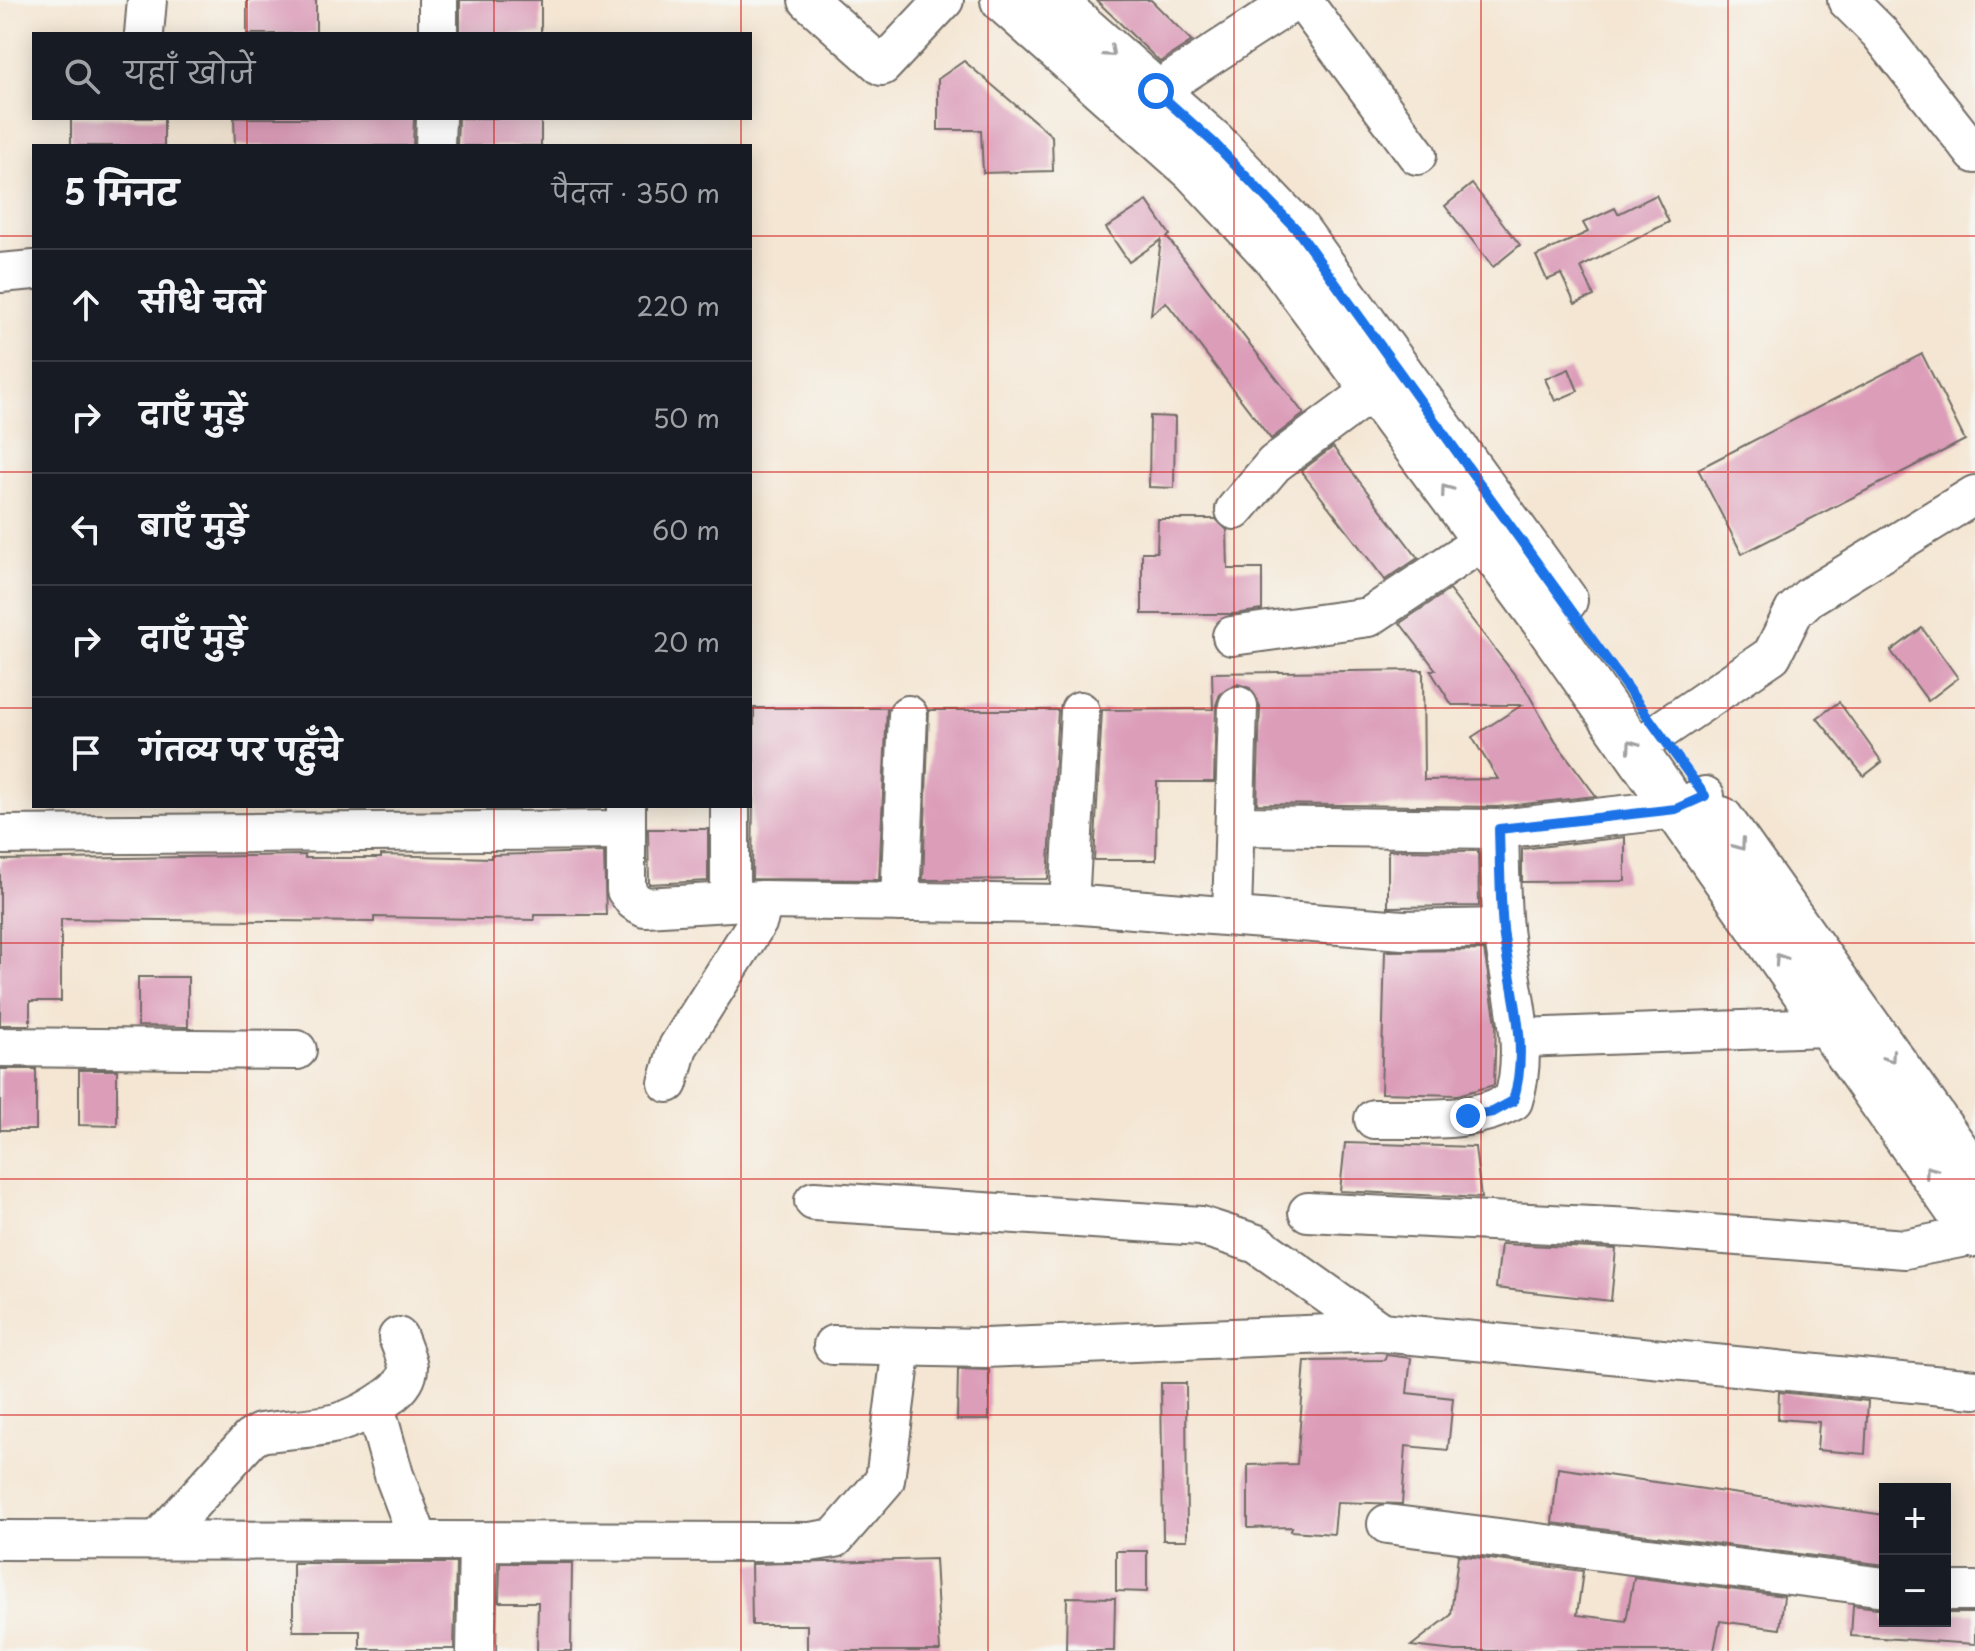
<!DOCTYPE html>
<html lang="hi">
<meta charset="utf-8">
<style>
body{margin:0;font-family:"Playpen Sans","Playpen Sans Deva",sans-serif;background:#242831;color:#f1f3f6}
.controls{position:absolute;right:24px;bottom:24px;display:grid;overflow:hidden;border-radius:0px;box-shadow:0 4px 20px #0003}
.controls button{width:72px;height:72px;display:grid;place-items:center;padding:0;border:0;border-bottom:2px solid #363941;background:#171b24;color:#f1f3f6;font:40px sans-serif}
.stop{position:absolute;width:24px;height:24px;margin:-18px;border:6px solid #1a73e8;border-radius:50%;background:#fff}
.stop.end{background:#1a73e8;border-color:#fff;box-shadow:0 2px 8px #0008}
.list{margin:0;padding:0;list-style:none}
h2{display:flex;justify-content:space-between;align-items:center;height:104px;margin:0;padding:0 32px;font-size:34px}
h2 small{font-size:26px;font-weight:400;color:#9ea1a6}
.list li{display:grid;grid-template-columns:52px 1fr auto;gap:24px;align-items:center;box-sizing:border-box;height:112px;padding:0 32px;border-top:2px solid #363941}
.list b{display:block;font-size:30px;white-space:nowrap}
.list em{font-size:26px;font-style:normal;color:#9ea1a6}
.icon{flex:none;width:44px;height:44px;fill:none;stroke:currentColor;stroke-width:2;stroke-linecap:round;stroke-linejoin:round}
.map{position:relative;flex:none;width:1975px;height:1651px;overflow:hidden}
.search{position:absolute;background:#171b24;box-shadow:0 4px 20px #0003;left:32px;top:32px;width:720px;height:88px;display:flex;align-items:center;gap:20px;box-sizing:border-box;padding:0 28px;border-radius:0px;color:#9ea1a6;font-size:30px}
.panel{position:absolute;background:#171b24;box-shadow:0 4px 20px #0003;left:32px;top:144px;width:720px;height:664px;border-radius:0px}
.map>svg:first-child{display:block}
.building{fill:#dc9db9}
.lines{fill:none;stroke-linecap:round;stroke-linejoin:round}
.minor-casing{stroke:#716c66;stroke-width:42}
.major-casing{stroke:#716c66;stroke-width:48}
.minor{stroke:#fff;stroke-width:38}
.major{stroke:#fff;stroke-width:44}
.oneway{stroke:#a0a0a0}
.route{stroke:#1a73e8;stroke-width:10}
.grid{fill:none;stroke:#d62828;stroke-width:2;stroke-opacity:0.55}
</style>
<div class="map">
<svg width="1975" height="1651" viewBox="0 0 1975 1651">
<rect width="100%" height="100%" fill="#f6f6f2"/>
<filter id="ink" filterUnits="userSpaceOnUse"><feTurbulence type="fractalNoise" baseFrequency=".0125" numOctaves="2"/><feDisplacementMap in="SourceGraphic" scale="16" xChannelSelector="R" yChannelSelector="G"/><feConvolveMatrix kernelMatrix="1 2 1 2 8 2 1 2 1" color-interpolation-filters="sRGB"/></filter>
<filter id="wash" filterUnits="userSpaceOnUse"><feTurbulence type="fractalNoise" baseFrequency=".006" numOctaves="4" result="noise"/><feDisplacementMap in="SourceGraphic" scale="32" xChannelSelector="R" yChannelSelector="G"/><feGaussianBlur stdDeviation="1.8" result="paint"/><feColorMatrix in="noise" values="0 0 0 0 0 0 0 0 0 0 0 0 0 0 0 0 0 1.4 0 .05"/><feComposite in="paint" operator="in"/></filter>
<g filter="url(#wash)">
<rect width="100%" height="100%" fill="#f4e6d3"/>
<g id="blocks">
<g class="building">
<rect x="247" y="0" width="69" height="34"/>
<rect x="460" y="0" width="81" height="34"/>
<path d="M1096,0H1151L1192,41L1160,62Z"/>
<path d="M964,61L1052,136L1053,171L983,173L981,130H938V79Z"/>
<rect x="71" y="118" width="93" height="28"/>
<path d="M234,118H414L413,146H235Z"/>
<path d="M458,118H541V146H457Z"/>
<path d="M1472,184L1520,245L1493,267L1445,206Z"/>
<path d="M1656,195L1669,222L1581,267L1594,296L1575,304L1561,274L1547,280L1536,256L1588,232L1583,223L1615,208L1618,214Z"/>
<path d="M1147,201L1170,235L1167,237L1304,414L1271,439L1166,302L1151,314L1161,240L1129,262L1106,228Z"/>
<path d="M1922,354L1965,440L1742,554L1698,469Z"/>
<path d="M1569,369L1578,391L1555,401L1545,379Z"/>
<path d="M1150,416L1175,417L1174,488L1149,487Z"/>
<path d="M1333,447L1418,558L1385,580L1301,471Z"/>
<path d="M1158,519H1216L1227,530L1228,569H1262V610L1234,614H1142V552H1157Z"/>
<path d="M1449,590L1525,688L1555,741L1596,796L1498,807L1257,804L1260,706L1250,688L1238,684L1220,694L1216,705L1214,782H1157L1156,860H1094L1102,710L1213,709L1212,673L1423,670L1424,780L1498,779L1472,737L1522,705H1452L1430,670H1436L1400,623Z"/>
<path d="M1922,628L1958,678L1928,701L1891,651Z"/>
<path d="M1839,702L1882,762L1864,776L1817,718Z"/>
<path d="M754,708H887L879,880L752,879Z"/>
<path d="M929,710H1058L1048,879L923,880Z"/>
<path d="M648,829H708V881L649,884Z"/>
<path d="M1625,837V881L1522,882V849Z"/>
<path d="M1388,850L1478,851L1479,906L1388,907Z"/>
<path d="M604,852L606,915H534V920L374,917V922L61,919V1001H30V1025H0V860L305,855V858H381V855L491,858V855Z"/>
<path d="M1484,950L1496,1023L1494,1085L1458,1095L1381,1093L1385,951Z"/>
<path d="M138,977H188V1027L138,1026Z"/>
<rect x="0" y="1069" width="36" height="61"/>
<path d="M79,1070H117V1126L79,1125Z"/>
<path d="M1345,1143L1475,1147L1481,1198L1340,1191Z"/>
<path d="M1501,1244L1616,1249L1611,1301L1496,1288Z"/>
<path d="M1386,1355L1411,1358L1407,1393L1453,1398L1448,1450L1406,1446L1402,1504L1337,1502L1334,1534L1291,1531L1292,1527L1248,1528V1465L1297,1464L1305,1361L1385,1360Z"/>
<path d="M958,1369L989,1370V1420H957Z"/>
<path d="M1161,1383H1186L1187,1540H1163Z"/>
<path d="M1779,1392L1868,1401L1865,1454L1817,1450L1819,1422L1778,1419Z"/>
<path d="M1558,1468L1885,1515V1565L1552,1523Z"/>
<path d="M1116,1551H1147V1592L1116,1591Z"/>
<path d="M1458,1555L1583,1571L1577,1615L1626,1621L1634,1577L1784,1596L1780,1629L1720,1621L1714,1651H1455L1411,1646L1451,1615Z"/>
<path d="M935,1559L940,1651H807V1625H752L751,1564Z"/>
<path d="M293,1563H456L454,1649H360V1631H293Z"/>
<path d="M500,1563H572L571,1651H537L538,1602H499Z"/>
<path d="M1067,1597L1115,1598L1114,1651H1066Z"/>
<path d="M1853,1605L1885,1609V1621H1945V1613H1975V1644L1851,1636Z"/>
</g>
</g>
</g>
<g filter="url(#ink)">
<use href="#blocks" fill-opacity="0" stroke="#716c66" stroke-width="2"/>
<g class="lines">
<defs>
<g id="minor">
<path d="M808,0L882,66L944,0"/>
<path d="M1302,0L1417,155"/>
<path d="M1847,0L1879,32L1975,154"/>
<path d="M144,34L147,0"/>
<path d="M438,34V0"/>
<path d="M1156,91L1296,0"/>
<path d="M435,146L436,118"/>
<path d="M0,273L34,270"/>
<path d="M1235,510L1274,464L1373,390"/>
<path d="M1232,636L1369,617L1483,541"/>
<path d="M1659,732L1772,655L1794,611L1809,597L1975,495"/>
<path d="M626,806V890L634,901L645,907L763,900L1069,904L1403,930L1503,928"/>
<path d="M1235,826L1499,829L1676,809L1705,796"/>
<path d="M0,835L626,830"/>
<path d="M730,901V806"/>
<path d="M900,902L908,715"/>
<path d="M1069,904L1080,711"/>
<path d="M1232,915L1238,706"/>
<path d="M1521,1038L1826,1027"/>
<path d="M0,1047L297,1050"/>
<path d="M668,1083L678,1047L758,921L763,900"/>
<path d="M1374,1119C1420,1118 1471,1124 1513,1101C1531,1044 1509,986 1503,929C1500,896 1500,862 1499,829"/>
<path d="M814,1201L1201,1226L1257,1244L1381,1332"/>
<path d="M1308,1212L1633,1228L1905,1249L1975,1235"/>
<path d="M833,1345L985,1348L1381,1332L1975,1389"/>
<path d="M375,1406L394,1475L419,1541"/>
<path d="M1387,1524L1885,1587"/>
<path d="M0,1540L810,1542L835,1538L885,1480L902,1347"/>
<path d="M158,1540L250,1439L260,1433C317,1425 339,1432 388,1397C398,1390 408,1380 408,1367C407,1358 401,1346 398,1337"/>
<path d="M1945,1591H1975"/>
<path d="M476,1651L478,1542"/>
</g>
<g id="major">
<path d="M1003,0L1193,169L1276,258L1544,621L1975,1235"/>
<path d="M1052,0L1214,143L1297,230L1565,600"/>
<path d="M1721,819L1975,1176"/>
</g>
</defs>
<use href="#minor" class="minor-casing"/>
<use href="#major" class="major-casing"/>
<use href="#minor" class="minor"/>
<use href="#major" class="major"/>
</g>
<defs><path id="oneway-chevron" d="M-2-3.5L2.5 0L-2 3.5" fill="none" stroke-width="1.6" stroke-linecap="round" stroke-linejoin="round" transform="scale(2)"/></defs>
<g class="oneway">
<use href="#oneway-chevron" transform="translate(1110 52) rotate(41)"/>
<use href="#oneway-chevron" transform="translate(1446 490) rotate(-126)"/>
<use href="#oneway-chevron" transform="translate(1632 745) rotate(-125)"/>
<use href="#oneway-chevron" transform="translate(1740 845) rotate(55)"/>
<use href="#oneway-chevron" transform="translate(1780 959) rotate(-124)"/>
<use href="#oneway-chevron" transform="translate(1890 1057) rotate(55)"/>
<use href="#oneway-chevron" transform="translate(1930 1171) rotate(-126)"/>
</g>
</g>
<g class="lines" filter="url(#ink)">
<path class="route" d="M1156,91L1214,143L1297,230L1705,796L1676,809L1499,829C1500,862 1500,896 1503,929C1509,986 1531,1044 1513,1101L1493,1112L1468,1116"/>
</g>
<path class="grid" d="M247,0V34M494,0V34M741,0V34M988,0V1651M1234,0V1651M1481,0V1651M1728,0V1651M247,118V146M494,118V146M741,118V146M0,236H34M750,236H1975M0,472H34M750,472H1975M0,708H34M750,708H1975M247,806V1651M494,806V1651M741,806V1651M0,943H1975M0,1179H1975M0,1415H1975"/>
</svg>
<div class="controls">
<button>+</button>
<button>−</button>
</div>
<div class="stop" style="left:1156px;top:91px"></div>
<div class="stop end" style="left:1468px;top:1116px"></div>
<div class="search"><svg class="icon" aria-label="search" viewBox="0 0 24 24"><circle cx="10" cy="10" r="6"/><path d="M15 15l6 6"/></svg>यहाँ खोजें</div>
<section class="panel">
<h2>5 मिनट<small>पैदल · 350 m</small></h2>
<ul class="list">
<li><svg class="icon" aria-label="ahead" viewBox="0 0 24 24"><path d="M12 20V5M6 11l6-6 6 6"/></svg><div><b>सीधे चलें</b></div><em>220 m</em></li>
<li><svg class="icon" aria-label="right" viewBox="0 0 24 24"><path d="M7 20v-9h11M14 6l5 5-5 5"/></svg><div><b>दाएँ मुड़ें</b></div><em>50 m</em></li>
<li><svg class="icon" aria-label="left" viewBox="0 0 24 24"><path d="M17 20v-9H6M10 6l-5 5 5 5"/></svg><div><b>बाएँ मुड़ें</b></div><em>60 m</em></li>
<li><svg class="icon" aria-label="right" viewBox="0 0 24 24"><path d="M7 20v-9h11M14 6l5 5-5 5"/></svg><div><b>दाएँ मुड़ें</b></div><em>20 m</em></li>
<li><svg class="icon" aria-label="arrive" viewBox="0 0 24 24"><path d="M6 21V4h12l-3 4 3 4H6"/></svg><div><b>गंतव्य पर पहुँचे</b></div></li>
</ul>
</section>
</div>
